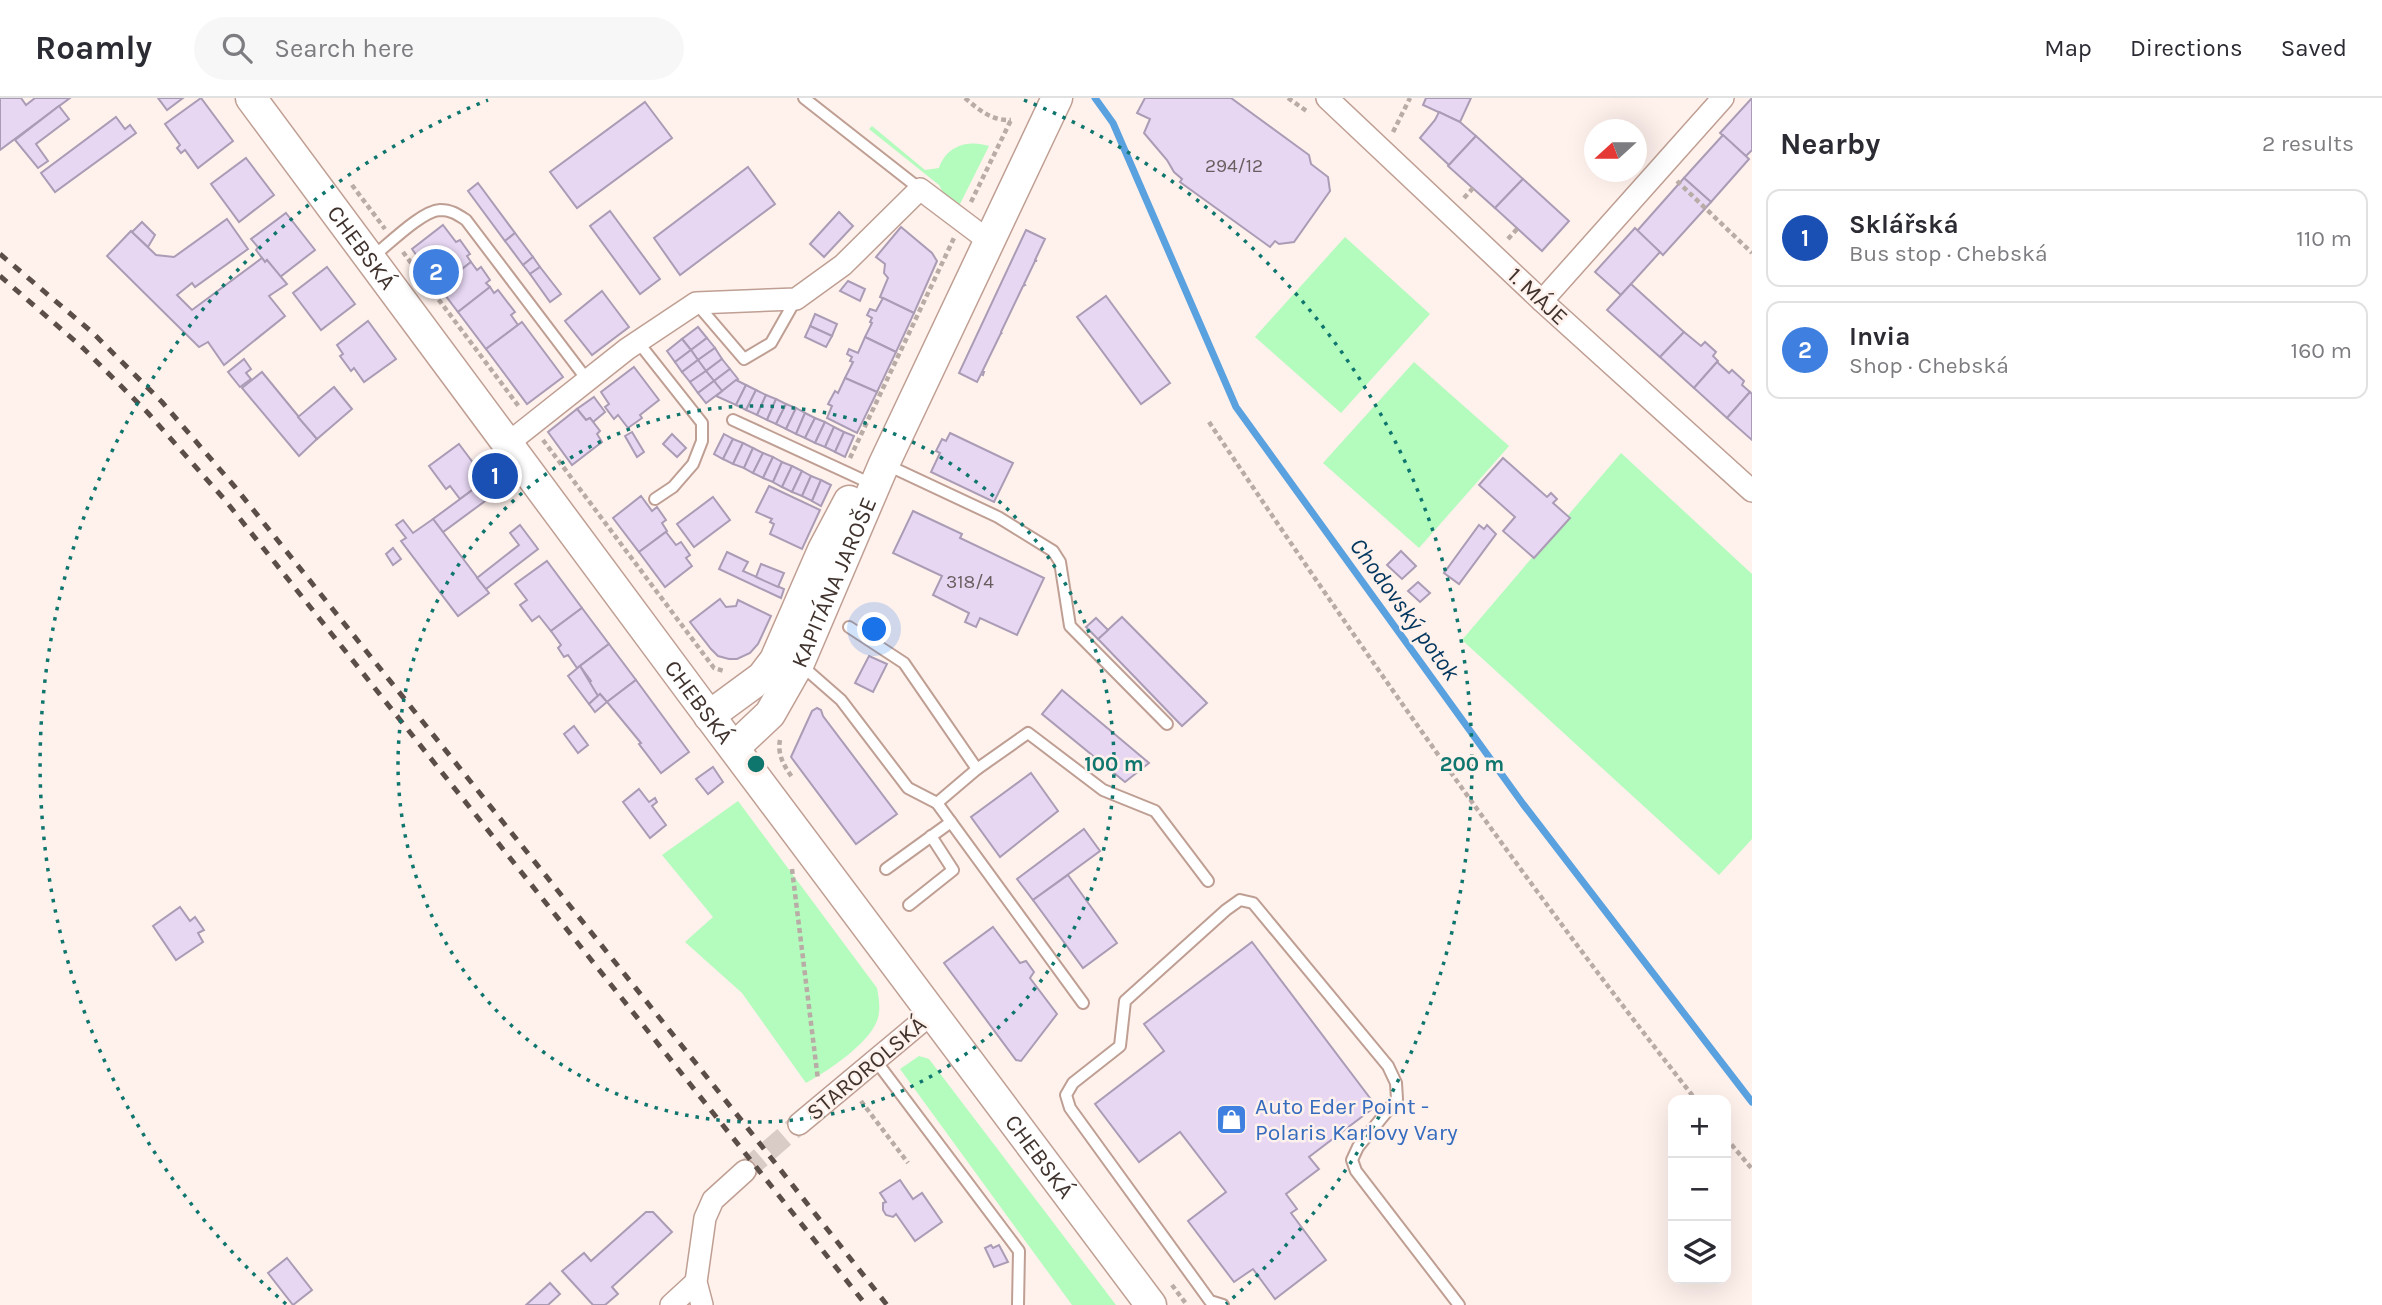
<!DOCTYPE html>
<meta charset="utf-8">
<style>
body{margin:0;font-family:Karla,sans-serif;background:#f7f7f7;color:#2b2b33}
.controls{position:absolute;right:21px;bottom:21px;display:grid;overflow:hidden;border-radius:14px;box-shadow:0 7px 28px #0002}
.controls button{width:63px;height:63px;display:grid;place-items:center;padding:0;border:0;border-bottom:2px solid #e1e1e2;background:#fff;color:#2b2b33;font:35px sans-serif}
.compass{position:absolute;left:1584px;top:21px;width:63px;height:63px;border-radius:50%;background:#fff;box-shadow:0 7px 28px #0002;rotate:249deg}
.you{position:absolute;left:875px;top:532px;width:24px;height:24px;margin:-18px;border:5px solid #fff;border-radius:50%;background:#1a73e8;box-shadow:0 0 0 10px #1a73e833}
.badge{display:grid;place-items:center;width:46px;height:46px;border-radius:50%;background:#2563eb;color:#fff;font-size:23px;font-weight:700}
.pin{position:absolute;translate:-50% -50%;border:4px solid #fff;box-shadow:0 2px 7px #0006}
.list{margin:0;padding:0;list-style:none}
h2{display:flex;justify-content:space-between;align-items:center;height:91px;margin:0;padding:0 28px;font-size:30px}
h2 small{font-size:23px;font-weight:400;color:#7c7c81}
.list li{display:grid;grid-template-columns:46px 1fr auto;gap:21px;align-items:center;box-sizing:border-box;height:98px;margin:0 14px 14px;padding:0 14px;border:2px solid #e1e1e2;border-radius:14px}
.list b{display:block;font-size:26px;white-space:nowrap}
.list p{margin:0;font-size:23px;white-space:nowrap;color:#7c7c81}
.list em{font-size:23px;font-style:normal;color:#7c7c81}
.icon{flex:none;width:38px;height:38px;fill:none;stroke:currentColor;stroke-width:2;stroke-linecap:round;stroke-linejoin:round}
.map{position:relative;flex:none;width:1752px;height:1207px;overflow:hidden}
header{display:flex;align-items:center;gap:42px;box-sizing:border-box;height:98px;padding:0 35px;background:#fff;border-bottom:2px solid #e1e1e2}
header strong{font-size:33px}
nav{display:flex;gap:38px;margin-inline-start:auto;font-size:24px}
.search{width:490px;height:63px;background:#f7f7f7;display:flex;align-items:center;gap:18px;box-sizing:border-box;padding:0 24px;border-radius:38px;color:#7c7c81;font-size:26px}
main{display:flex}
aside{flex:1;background:#fff}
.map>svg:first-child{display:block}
.green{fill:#b4fbbe}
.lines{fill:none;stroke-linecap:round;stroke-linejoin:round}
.stream{stroke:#5aa1df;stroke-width:7}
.building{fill:#e7d7f3;stroke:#ab9cb6;stroke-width:2}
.street-tunnel{stroke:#d9cbc6;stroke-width:21;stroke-dasharray:21 10;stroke-linecap:butt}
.lane-casing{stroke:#bf9f93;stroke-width:14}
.street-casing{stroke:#bf9f93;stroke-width:24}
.secondary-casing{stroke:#bf9f93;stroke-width:33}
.path{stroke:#b9aba6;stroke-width:4.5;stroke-dasharray:5 3.5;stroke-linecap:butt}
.lane{stroke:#fff;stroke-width:10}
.street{stroke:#fff;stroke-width:21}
.secondary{stroke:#fff;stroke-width:30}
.rail{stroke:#5b4e49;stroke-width:5;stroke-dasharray:9 9;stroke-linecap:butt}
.ring{fill:none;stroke:#0f766e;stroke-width:3.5;stroke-dasharray:3.5 7}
.labels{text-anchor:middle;stroke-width:5;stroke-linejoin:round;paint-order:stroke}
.number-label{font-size:19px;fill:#6a5c5f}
.street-label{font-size:23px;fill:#40332e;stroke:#fff1ec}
.shop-label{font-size:23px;fill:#366cbe;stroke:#fff1ec;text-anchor:start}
.water-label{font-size:24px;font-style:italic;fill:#00365e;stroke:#fff1ec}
.centre{fill:#0f766e;stroke:#fff1ec;stroke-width:3.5}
.ring-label{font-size:21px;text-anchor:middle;font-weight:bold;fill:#0f766e;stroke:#fff1ec;stroke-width:5;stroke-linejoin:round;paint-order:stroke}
</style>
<header>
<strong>Roamly</strong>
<div class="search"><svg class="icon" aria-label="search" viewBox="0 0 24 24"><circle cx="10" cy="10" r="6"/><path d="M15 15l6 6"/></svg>Search here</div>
<nav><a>Map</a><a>Directions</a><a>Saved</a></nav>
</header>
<main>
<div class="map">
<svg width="1752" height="1207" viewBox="0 0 1752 1207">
<rect width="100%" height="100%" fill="#fff1ec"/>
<g class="green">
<path d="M872,28L925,72L939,70C946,48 968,41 989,48L959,108L946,100L939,87L869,31Z"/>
<path d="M1345,139L1430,216L1341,315L1255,239Z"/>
<path d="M1414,264L1509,348L1419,450L1323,365Z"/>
<path d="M1621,355L1752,476V741L1719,777L1462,542Z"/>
<path d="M738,703L877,890C879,901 881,912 877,923C868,946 828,973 806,985L742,895L685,844L713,819L662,757Z"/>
<path d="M919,958L929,961L1116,1207H1072L900,971Z"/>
</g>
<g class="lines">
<path class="stream" d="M1095,0L1113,25L1236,309L1523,706L1752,1004"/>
</g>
<g class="building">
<path d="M0,0H21L26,7L35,0H70L0,52Z"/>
<path d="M158,0H183L167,12Z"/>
<path d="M201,0L233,43L198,70L185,52L181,55L177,50L180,47L165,26Z"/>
<path d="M1145,0H1231L1309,57L1311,66L1328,79L1330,93L1294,144L1279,146L1275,143L1270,149L1180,84L1182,81L1174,74L1167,62L1144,35L1150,21L1137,15Z"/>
<path d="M1426,0H1471L1460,24L1423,7Z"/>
<path d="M1752,0V52L1746,58L1720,35Z"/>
<path d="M645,4L672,40L577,110L550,74Z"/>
<path d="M59,8L69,21L36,46L48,63L38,70L15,42Z"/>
<path d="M1439,14L1460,24L1476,38L1449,67L1420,40L1435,22Z"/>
<path d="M116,19L125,31L130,27L136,35L55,94L41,75Z"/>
<path d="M1723,37L1749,61L1711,104L1684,80Z"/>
<path d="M1476,38L1523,81L1495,110L1448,68Z"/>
<path d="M246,60L274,97L239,124L211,86Z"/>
<path d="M748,69L775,106L680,177L654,140Z"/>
<path d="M1684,80L1711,104L1663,157L1637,133Z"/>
<path d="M1523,81L1569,123L1542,153L1495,110Z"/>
<path d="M478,85L515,135L505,143L468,93Z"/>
<path d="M610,113L660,181L640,196L590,128Z"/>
<path d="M839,114L853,128L824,159L810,146Z"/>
<path d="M286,115L315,152L280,179L267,162L265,164L256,152L258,149L251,141Z"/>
<path d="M227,121L248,151L195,189L192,185L177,197L192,212L262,160L265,164L267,162L287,186L269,198L285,218L224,267L208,244L199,249L107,158L131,133L156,157L174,159Z"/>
<path d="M142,124L155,137L148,149L132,134Z"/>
<path d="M443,127L456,144L460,142L470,156L467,158L471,164L439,189L412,151Z"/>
<path d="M901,129L932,155L937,163L914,215L880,199L888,180L884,175L885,166L876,159Z"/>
<path d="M1635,130L1660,154L1621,197L1595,174Z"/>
<path d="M1026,132L1045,141L1035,162L1037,163H1035L1024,186L1025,187L1023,188L1001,234L1002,236L1001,235L982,274H984L983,277L981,276L977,284L959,275Z"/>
<path d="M515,135L533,159L523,167L505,143Z"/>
<path d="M533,159L540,169L530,176L523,167Z"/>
<path d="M471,164L477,172L481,169L490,182L486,185L490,189L458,214L439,189Z"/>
<path d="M327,169L355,206L321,232L293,195Z"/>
<path d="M540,169L561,196L550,204L530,176Z"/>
<path d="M848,183L865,191L860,203L840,193Z"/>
<path d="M1631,186L1684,234L1660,259L1607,212Z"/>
<path d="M490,189L494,195L498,192L515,214L511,217L518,227L486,251L458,214Z"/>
<path d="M602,193L629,229L592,257L565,223Z"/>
<path d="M1106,198L1170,285L1141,306L1077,219Z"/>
<path d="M883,200L914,215L896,254L865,239L872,225L870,224L872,220L867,217L870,211L876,213Z"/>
<path d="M815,216L837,226L832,238L810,228Z"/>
<path d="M368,223L396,261L364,284L354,270L351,273L340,258L343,256L337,247Z"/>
<path d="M522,224L563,279L527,306L486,251Z"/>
<path d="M810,228L832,238L826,249L805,239Z"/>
<path d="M698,229L707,240L691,252L682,241Z"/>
<path d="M1684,234L1701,248L1705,244L1716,254L1713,258L1718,263L1694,290L1660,259Z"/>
<path d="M865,239L896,254L877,294L845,280L853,264L850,263L852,259L847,256L849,251L858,255Z"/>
<path d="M707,240L715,250L698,262L691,252Z"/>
<path d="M682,241L691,252L675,264L667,253Z"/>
<path d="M715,250L722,261L706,273L698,262Z"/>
<path d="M691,252L698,262L682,274L675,264Z"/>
<path d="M244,261L251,271L246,275L251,281L240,289L228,274Z"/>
<path d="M722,261L730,271L714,283L706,273Z"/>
<path d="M698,262L706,273L690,284L682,274Z"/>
<path d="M1717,264L1729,275L1732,272L1744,283L1742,287L1750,294L1727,320L1694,290Z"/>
<path d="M634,269L659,302L640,317L642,320L628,330L618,317L614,321L605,309L609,306L601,294Z"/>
<path d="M730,271L738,281L722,293L714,283Z"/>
<path d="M706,273L714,283L698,295L690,284Z"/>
<path d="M262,274L317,341L299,358L242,290Z"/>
<path d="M845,280L877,294L857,335L827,320L832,308L828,306L835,293L838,295Z"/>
<path d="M736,282L746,287L736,307L716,298Z"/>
<path d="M714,283L722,293L706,305L698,295Z"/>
<path d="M746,287L756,292L746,312L736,307Z"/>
<path d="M334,289L352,311L317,341L298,319Z"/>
<path d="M756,292L766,297L757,317L746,312Z"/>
<path d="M1750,294L1752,296V342L1727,320Z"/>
<path d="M766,297L776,301L767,322L757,317Z"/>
<path d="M594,299L605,314L593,324L590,320L586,322L577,311Z"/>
<path d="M776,301L786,306L776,326L767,322Z"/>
<path d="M786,306L796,310L786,331L776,326Z"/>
<path d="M796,310L805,315L796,336L786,331Z"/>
<path d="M577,311L586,322L590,320L600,333L597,336L602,344L572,367L548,334Z"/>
<path d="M805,315L815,320L805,340L796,336Z"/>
<path d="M815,320L825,324L815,345L805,340Z"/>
<path d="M825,324L834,329L825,349L815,345Z"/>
<path d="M834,329L844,334L835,354L825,349Z"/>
<path d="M632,334L644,354L637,359L625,338Z"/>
<path d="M844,334L854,338L845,359L835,354Z"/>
<path d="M950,335L1013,365L994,404L931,374L940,355L936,353L942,341L946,343Z"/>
<path d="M672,336L686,350L677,359L663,346Z"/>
<path d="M724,336L733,341L723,361L714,356Z"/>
<path d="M733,341L743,345L733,366L723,361Z"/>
<path d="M743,345L753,350L744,370L733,366Z"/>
<path d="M459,346L486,382L460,401L450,388L446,391L429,368Z"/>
<path d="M753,350L763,355L753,375L744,370Z"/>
<path d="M763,355L773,359L763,380L753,375Z"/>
<path d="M773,359L782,364L773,384L763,380Z"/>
<path d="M1503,360L1547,399L1551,395L1557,401L1553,405L1570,420L1534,460L1503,433L1515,419L1479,387Z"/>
<path d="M782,364L792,368L782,389L773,384Z"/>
<path d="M792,368L802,373L792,394L782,389Z"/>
<path d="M802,373L811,378L802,398L792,394Z"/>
<path d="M811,378L821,382L812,403L802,398Z"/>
<path d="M486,382L496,395L443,434L433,421Z"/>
<path d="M821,382L831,387L821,408L812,403Z"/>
<path d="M769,388L820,412L802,451L770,436L774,426L770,424L772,421L756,414Z"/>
<path d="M641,398L652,413L657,409L666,422L662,425L667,433L639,454L613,420Z"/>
<path d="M713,399L730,422L694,449L677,426Z"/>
<path d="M913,413L962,436L960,440L1044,480L1017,537L980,520L976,529L965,524L969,515L933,497L942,478L893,455Z"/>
<path d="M433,421L489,495L458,518L401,443L406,440L396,427L403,422L413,435Z"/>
<path d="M520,427L538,451L486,491L477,480L519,447L510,435Z"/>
<path d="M1479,427L1484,431L1487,427L1496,436L1459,486L1444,475Z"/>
<path d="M666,434L676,447L681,444L690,457L686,460L692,468L665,489L639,454Z"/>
<path d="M393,450L401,461L393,467L386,456Z"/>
<path d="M1401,453L1416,468L1402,481L1387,467Z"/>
<path d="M727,454L748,464L743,473L784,491L781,500L719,471Z"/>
<path d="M547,463L582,510L551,533L539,518L532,523L520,507L527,502L515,486Z"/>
<path d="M761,466L784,475L778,489L756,479Z"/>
<path d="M1418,484L1430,495L1420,504L1408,493Z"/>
<path d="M720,501L726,509L736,508L738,502L771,518L758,546L750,555L737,561H729L718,558L711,551L690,524Z"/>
<path d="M582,510L609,546L577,570L568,557L564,559L558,550L561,547L551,533Z"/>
<path d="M1122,519L1207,605L1182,628L1098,541Z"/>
<path d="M1096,520L1108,532L1098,541L1086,529Z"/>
<path d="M609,546L636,582L607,604L600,596L598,598L588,585L591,583L580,568Z"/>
<path d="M869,558L887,566L873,594L855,585Z"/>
<path d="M580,568L598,598L589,606L568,578Z"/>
<path d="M636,582L689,654L661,675L639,646L641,645L607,604Z"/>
<path d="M1062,592L1149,665L1125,684L1042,616Z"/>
<path d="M600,596L607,604L595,614L589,606Z"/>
<path d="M817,610L821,612L823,618L897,716L856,746L791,659L812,613Z"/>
<path d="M574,628L588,647L578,655L564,636Z"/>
<path d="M713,669L723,684L708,696L696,681Z"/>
<path d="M1031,675L1058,713L1000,759L971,719Z"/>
<path d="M639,691L649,704L655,700L657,704L652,708L666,727L650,740L623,704Z"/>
<path d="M1084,731L1100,753L1033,802L1017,781Z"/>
<path d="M1068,777L1117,845L1083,870L1033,802Z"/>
<path d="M180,809L190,823L195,819L204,832L198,835L203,844L176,862L153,828Z"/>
<path d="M993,829L1020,865L1026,863L1034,874L1030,880L1057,916L1021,963L1016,962L944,865Z"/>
<path d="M1252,844L1376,1008L1309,1059L1319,1071L1286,1096L1297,1111L1291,1115L1326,1162L1275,1201L1253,1171L1234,1184L1188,1123L1226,1094L1180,1034L1139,1064L1095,1006L1164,953L1144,926Z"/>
<path d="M900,1082L913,1101L922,1095L942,1124L915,1143L896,1116L893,1119L886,1117L883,1112V1105L886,1104L880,1095Z"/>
<path d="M646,1114H653L672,1134L612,1189L618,1196L605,1207H593L562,1173L584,1155L591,1163Z"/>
<path d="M991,1147L993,1150L999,1147L1008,1164L994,1169L985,1150Z"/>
<path d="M287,1160L312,1192L293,1207L268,1175Z"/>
<path d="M550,1185L560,1196L548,1207H526Z"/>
</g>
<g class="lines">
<path class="street-tunnel" d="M745,1073L799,1026"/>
<defs>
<g id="lane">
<path d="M804,0L920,91"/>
<path d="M371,160C387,148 421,113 440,112C451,112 457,116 466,122L588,283"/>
<path d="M696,205L744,261L771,245L796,201"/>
<path d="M638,244L702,325V343L693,366L673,389L655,401"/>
<path d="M733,322L861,381"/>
<path d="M887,367L998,419L1053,453L1060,464L1070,528L1167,626"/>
<path d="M849,529L904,565L977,671"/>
<path d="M801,567L841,602L908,690L937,705L1083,905"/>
<path d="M937,705L977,671L1028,635L1103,692L1155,713L1208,783"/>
<path d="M886,771L951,724"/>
<path d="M909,807L953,772L931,738"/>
<path d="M876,963L1019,1153L1018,1207"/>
<path d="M1223,1207L1210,1203L1070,1010L1066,997L1073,985L1120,948L1125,903L1226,812L1240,802L1253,805L1388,968L1396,985L1397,1001L1358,1049L1352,1062L1356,1073L1459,1207"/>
</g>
<g id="street">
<path d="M1327,0L1542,203L1752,393"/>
<path d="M1542,203L1723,0"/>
<path d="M507,346L627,251L696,205L796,201L843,167L920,91L989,143"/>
<path d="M799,1026L932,915"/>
<path d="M671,1207L696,1184"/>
<path d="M702,1207L696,1184L705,1120L713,1102L745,1073"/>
</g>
<g id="secondary">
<path id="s1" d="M251,0L699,604L1151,1207"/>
<path d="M709,618L762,579L775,562L823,452L849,403"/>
<path id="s2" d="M734,650L770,616L799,565L884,366L1057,0"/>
</g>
</defs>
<use href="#lane" class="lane-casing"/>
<use href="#street" class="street-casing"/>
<use href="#secondary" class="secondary-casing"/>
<g class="path">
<path d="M965,0C979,12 992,23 1011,22"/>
<path d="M1288,0L1308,14"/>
<path d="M1393,34L1410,0"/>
<path d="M1677,83L1752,155"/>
<path d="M352,87L385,131"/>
<path d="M1464,100L1473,90"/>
<path d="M971,104L1011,22"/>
<path d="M1508,141L1517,131"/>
<path d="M403,154L520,310"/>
<path d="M1209,324C1364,555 1524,784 1696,1002"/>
<path d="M543,342L714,570L724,573"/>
<path d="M850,360L954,140"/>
<path d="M780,642C777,656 784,668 792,679"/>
<path d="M792,771L818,982"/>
<path d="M861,1003L908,1065"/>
<path d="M1726,1040L1752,1071"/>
<path d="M1172,1187L1187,1207"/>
</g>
<use href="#lane" class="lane"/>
<use href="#street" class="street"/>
<use href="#secondary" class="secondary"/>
<g class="rail">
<path d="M0,156L93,235L162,304L235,389L742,1023L887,1207"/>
<path d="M0,178L83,250L148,315L225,402L866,1207"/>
</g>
</g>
<g class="ring">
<circle cx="756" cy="666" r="358"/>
<path d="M286 1206A716 716 0 0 1 488 2M1024 2A716 716 0 0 1 1226 1206"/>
</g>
<defs>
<symbol id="shop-square" viewBox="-11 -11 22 22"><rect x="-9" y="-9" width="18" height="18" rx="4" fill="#3f7fe0" stroke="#fff1ec"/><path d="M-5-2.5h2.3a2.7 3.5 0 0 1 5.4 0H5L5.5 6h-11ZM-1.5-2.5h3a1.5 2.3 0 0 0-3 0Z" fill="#fff"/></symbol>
</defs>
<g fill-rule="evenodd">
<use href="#shop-square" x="1214" y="1004" width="35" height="35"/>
</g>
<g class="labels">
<g class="number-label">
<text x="1234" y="74">294/12</text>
<text x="970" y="490">318/4</text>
</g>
<g class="street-label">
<text dy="8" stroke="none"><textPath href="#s1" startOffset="186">CHEBSKÁ</textPath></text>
<text transform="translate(1538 198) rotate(43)" y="8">1. MÁJE</text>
<text dy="8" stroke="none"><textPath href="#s2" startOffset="196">KAPITÁNA JAROŠE</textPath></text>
<text dy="8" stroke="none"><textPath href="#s1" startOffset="752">CHEBSKÁ</textPath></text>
<text transform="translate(866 970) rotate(-40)" y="8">STAROROLSKÁ</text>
<text dy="8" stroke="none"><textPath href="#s1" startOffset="1320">CHEBSKÁ</textPath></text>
</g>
<g class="shop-label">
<text x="1255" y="1016">Auto Eder Point -<tspan x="1255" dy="26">Polaris Karlovy Vary</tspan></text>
</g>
<g class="water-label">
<text transform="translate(1405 511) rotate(54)" y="8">Chodovský potok</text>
</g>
</g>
<circle cx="756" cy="666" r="10" class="centre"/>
<g class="ring-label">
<text x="1114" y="673">100 m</text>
<text x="1472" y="673">200 m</text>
</g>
</svg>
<div class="controls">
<button>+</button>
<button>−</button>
<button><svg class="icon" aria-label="layers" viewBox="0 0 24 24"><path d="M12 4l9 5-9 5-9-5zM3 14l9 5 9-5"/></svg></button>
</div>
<svg class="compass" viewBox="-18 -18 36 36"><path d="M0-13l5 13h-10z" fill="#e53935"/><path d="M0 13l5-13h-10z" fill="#7c7c81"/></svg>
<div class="you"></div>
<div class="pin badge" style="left:495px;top:378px;background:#1a4fb4">1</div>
<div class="pin badge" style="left:436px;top:174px;background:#3f7fe0">2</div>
</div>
<aside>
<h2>Nearby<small>2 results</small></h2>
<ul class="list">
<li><span class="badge" style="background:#1a4fb4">1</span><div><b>Sklářská</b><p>Bus stop · Chebská</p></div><em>110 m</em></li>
<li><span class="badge" style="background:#3f7fe0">2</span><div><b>Invia</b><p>Shop · Chebská</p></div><em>160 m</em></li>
</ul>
</aside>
</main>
